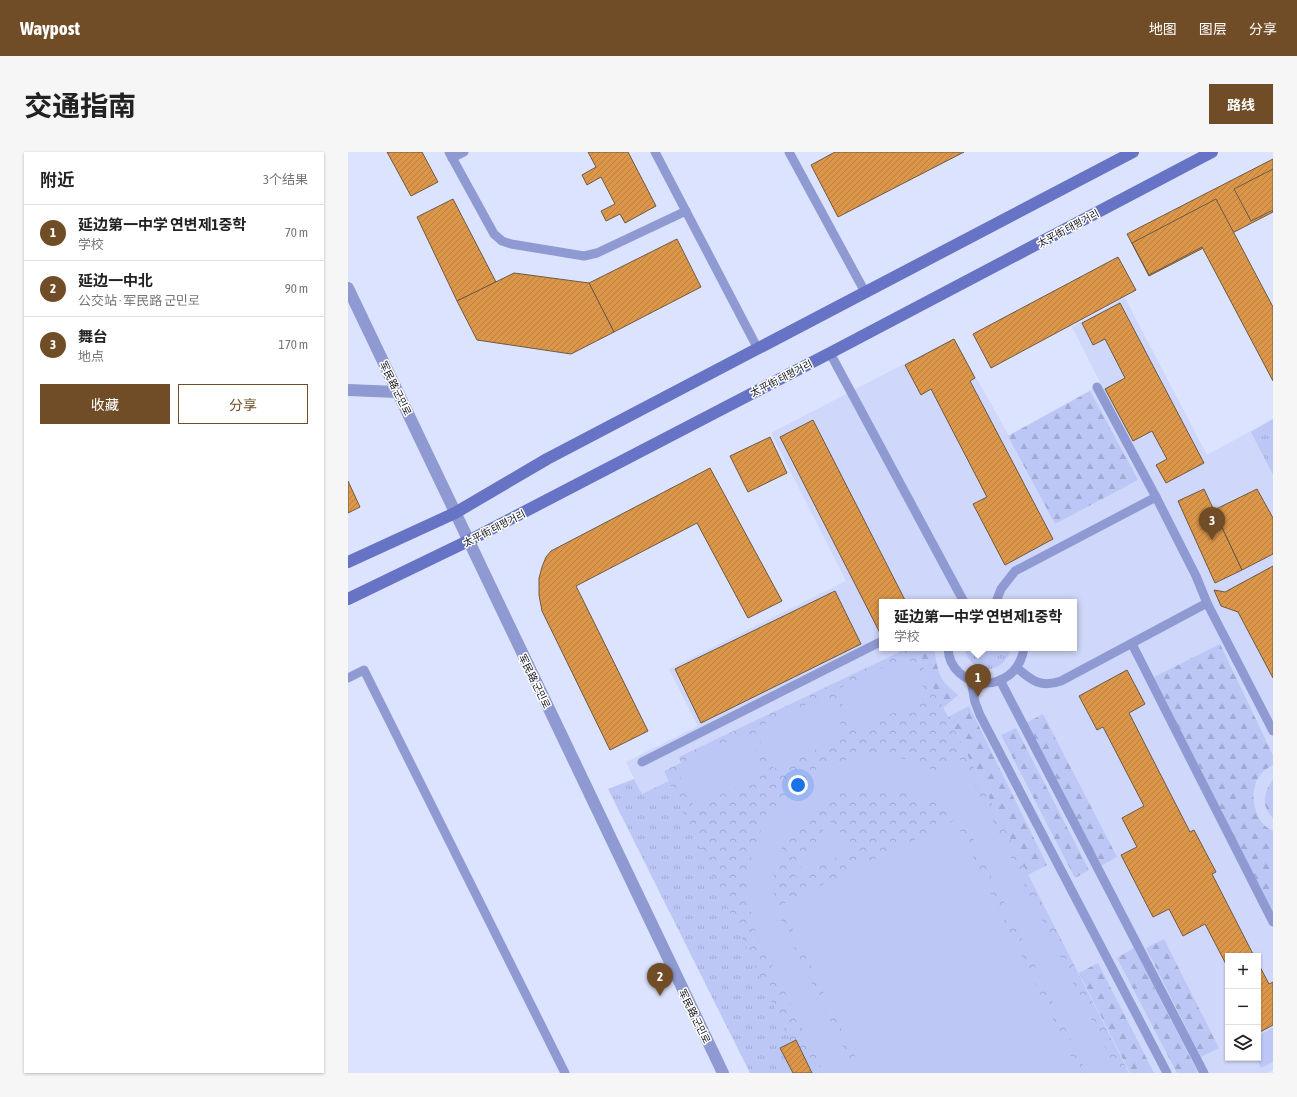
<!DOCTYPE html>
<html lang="zh">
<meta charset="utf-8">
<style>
body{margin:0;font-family:"Asap Condensed","Noto Sans SC","Noto Sans KR",sans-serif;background:#f6f6f6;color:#222}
.controls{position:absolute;right:12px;bottom:12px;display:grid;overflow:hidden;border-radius:0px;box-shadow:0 1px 3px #0004}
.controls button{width:36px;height:36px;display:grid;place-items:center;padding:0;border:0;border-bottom:1px solid #e0e0e0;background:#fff;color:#222;font:20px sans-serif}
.you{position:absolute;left:450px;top:633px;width:14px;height:14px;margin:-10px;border:3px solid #fff;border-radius:50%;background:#1a73e8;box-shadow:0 0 0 6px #1a73e833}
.badge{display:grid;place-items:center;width:26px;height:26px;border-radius:50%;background:#704d26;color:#fff;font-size:13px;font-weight:700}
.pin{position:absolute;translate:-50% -33px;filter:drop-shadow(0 1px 2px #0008)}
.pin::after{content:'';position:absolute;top:21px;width:14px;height:12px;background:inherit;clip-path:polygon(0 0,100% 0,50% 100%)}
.popup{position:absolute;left:531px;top:447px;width:198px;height:52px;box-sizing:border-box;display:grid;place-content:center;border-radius:0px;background:#fff;filter:drop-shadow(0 1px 3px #0005);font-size:13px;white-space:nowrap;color:#767676}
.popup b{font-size:15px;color:#222}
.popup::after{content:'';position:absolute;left:50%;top:100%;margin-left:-8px;border:8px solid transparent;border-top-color:#fff}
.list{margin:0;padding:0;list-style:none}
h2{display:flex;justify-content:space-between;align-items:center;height:52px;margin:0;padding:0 16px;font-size:17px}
h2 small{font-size:13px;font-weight:400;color:#767676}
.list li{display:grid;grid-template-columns:26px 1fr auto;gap:12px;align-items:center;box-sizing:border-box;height:56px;padding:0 16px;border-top:1px solid #e0e0e0}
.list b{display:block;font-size:15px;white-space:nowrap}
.list p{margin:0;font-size:13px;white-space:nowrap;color:#767676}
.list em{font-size:13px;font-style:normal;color:#767676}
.actions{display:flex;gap:8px;padding:12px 16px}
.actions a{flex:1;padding:9px 0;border:1px solid #704d26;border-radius:0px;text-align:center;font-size:14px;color:#704d26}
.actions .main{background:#704d26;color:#fff}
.icon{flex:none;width:22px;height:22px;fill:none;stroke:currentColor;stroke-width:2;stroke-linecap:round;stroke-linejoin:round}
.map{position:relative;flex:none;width:925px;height:921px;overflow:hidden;border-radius:0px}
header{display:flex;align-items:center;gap:24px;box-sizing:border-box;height:56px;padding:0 20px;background:#704d26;color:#fff}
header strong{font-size:19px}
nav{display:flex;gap:22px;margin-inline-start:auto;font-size:14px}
.intro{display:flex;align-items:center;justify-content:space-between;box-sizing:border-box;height:96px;padding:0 24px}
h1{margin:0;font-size:28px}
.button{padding:10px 18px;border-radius:0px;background:#704d26;color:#fff;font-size:14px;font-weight:700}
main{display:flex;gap:24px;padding:0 24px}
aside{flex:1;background:#fff;border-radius:0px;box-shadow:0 1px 3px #0004}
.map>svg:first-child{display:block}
.built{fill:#cfd7fa;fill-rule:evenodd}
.grass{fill:url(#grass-tufts)}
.forest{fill:url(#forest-firs)}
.park{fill:url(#park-crowns)}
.garden{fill:#bcc7f6}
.building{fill:url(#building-hatch);stroke:#6d5a47}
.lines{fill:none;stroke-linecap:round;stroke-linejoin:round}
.service{stroke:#8e9ad1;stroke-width:9}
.minor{stroke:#8e9ad1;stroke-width:12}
.tertiary{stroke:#8e9ad1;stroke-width:12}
.secondary{stroke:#6774c5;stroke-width:12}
.labels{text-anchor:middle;stroke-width:3;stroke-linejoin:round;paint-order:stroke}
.street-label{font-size:10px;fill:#10121b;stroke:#fff}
</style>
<header>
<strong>Waypost</strong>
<nav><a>地图</a><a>图层</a><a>分享</a></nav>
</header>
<div class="intro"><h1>交通指南</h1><a class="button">路线</a></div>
<main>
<aside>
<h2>附近<small>3个结果</small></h2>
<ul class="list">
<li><span class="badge">1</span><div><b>延边第一中学 연변제1중학</b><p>学校</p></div><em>70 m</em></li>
<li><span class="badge">2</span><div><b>延边一中北</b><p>公交站 · 军民路 군민로</p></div><em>90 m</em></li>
<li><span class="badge">3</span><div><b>舞台</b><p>地点</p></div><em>170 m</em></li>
</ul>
<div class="actions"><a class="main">收藏</a><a>分享</a></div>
</aside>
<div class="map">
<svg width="925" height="921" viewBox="0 0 925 921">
<defs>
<pattern id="grass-tufts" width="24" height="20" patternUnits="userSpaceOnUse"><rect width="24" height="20" fill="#bcc7f6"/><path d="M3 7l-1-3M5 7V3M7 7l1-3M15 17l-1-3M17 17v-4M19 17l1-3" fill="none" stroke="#a1aad2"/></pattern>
<pattern id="forest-firs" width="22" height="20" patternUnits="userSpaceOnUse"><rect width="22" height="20" fill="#bcc7f6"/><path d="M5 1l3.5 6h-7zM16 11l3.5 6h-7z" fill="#a1aad2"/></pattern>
<pattern id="park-crowns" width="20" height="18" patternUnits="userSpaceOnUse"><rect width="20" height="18" fill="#bcc7f6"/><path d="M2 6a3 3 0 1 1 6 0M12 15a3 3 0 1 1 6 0" fill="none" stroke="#a1aad2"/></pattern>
<pattern id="building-hatch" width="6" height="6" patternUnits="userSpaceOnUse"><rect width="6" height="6" fill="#db9649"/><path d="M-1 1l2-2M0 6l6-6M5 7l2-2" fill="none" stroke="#bb803f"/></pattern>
</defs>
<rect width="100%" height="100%" fill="#dce3fe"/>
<path class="built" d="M777,146L859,303L925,267V918L919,921H430L278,610L350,574L321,517L498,429L423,281L606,186L661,284L753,232L724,175ZM534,450H726V496H534ZM880,804H910V906H880Z"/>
<g class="grass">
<path d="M925,267V323L903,280Z"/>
<path d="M616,496H663V497C654,525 623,523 616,496Z"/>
<path d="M286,627L294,642L321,629L458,921H402L260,637Z"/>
</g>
<g class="forest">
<path d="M742,239L790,328L707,372L660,284Z"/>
<path d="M872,492L925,603V613C922,615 919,616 917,618C901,631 903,657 915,672C917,675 922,677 925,679V761L806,525Z"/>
<path d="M565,496H586C588,507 589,520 596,530C600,535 606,539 610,543L595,556Z"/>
<path d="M621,554L699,713L680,723L600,565Z"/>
<path d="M695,562L769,705L751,715L678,571Z"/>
<path d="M668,576L741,718L727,726L653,583Z"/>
<path d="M925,628V666C913,654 915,640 925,628Z"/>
<path d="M816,787L871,896L853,905L798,796Z"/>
<path d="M786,796L850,921H829L769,806Z"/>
<path d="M750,811L806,921H782L731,821Z"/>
</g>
<path class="park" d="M560,496H565L781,921H457L316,619L333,611L331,605Z"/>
<g class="garden">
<path d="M560,504L580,545L507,578L488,538Z"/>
<path d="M479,543L498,583L426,617L406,577Z"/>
<path d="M399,580L418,621L346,655L327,614Z"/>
<path d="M518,605H540L566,608L587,619L614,607L770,921H739L620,676C615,670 608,661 601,657C581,644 525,631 502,637C462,648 425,691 425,733C425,745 430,757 433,768L508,921H476L407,778L401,751L400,729L403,707L413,678L422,661L436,644L454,628L474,616L497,608Z"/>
<path d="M481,668C491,678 497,684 503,698L446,726Z"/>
<path d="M607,668L731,921H515L433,753Z"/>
<path d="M925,876V910L913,916L908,906H910V884Z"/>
</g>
<g class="building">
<path d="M39,0H74L90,30L63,44Z"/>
<path d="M240,0H280L308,54L277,71L272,62L258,69L253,59L267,52L253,25L239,33L234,23L248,15Z"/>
<path d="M487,0H616L490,65L463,13Z"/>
<path d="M925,7V60L801,124L779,82Z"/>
<path d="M925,17V58L903,69L886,37Z"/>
<path d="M105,47L148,130L109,149L69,65Z"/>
<path d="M868,47L925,155V229L854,95L801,123L784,91Z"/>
<path d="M329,87L353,135L266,180L241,131Z"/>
<path d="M770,105L788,138L643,216L625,182Z"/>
<path d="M166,121L241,131L266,180L223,202L129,188L109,149Z"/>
<path d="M772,151L856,311L818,331L808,313L819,307L804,279L785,289L757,237L777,226L757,187L745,193L734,171Z"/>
<path d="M606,187L627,226L622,229L705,387L657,413L625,352L639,345L583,237L573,243L557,213Z"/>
<path d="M465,268L558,450H534V480L532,481L432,285Z"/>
<path d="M422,285L439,321L400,340L382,304Z"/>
<path d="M362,316L434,449L400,466L349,371L228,434L300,579L262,598L194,459L191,443V426L194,415L198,405L203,399Z"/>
<path d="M0,329L12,355L0,361Z"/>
<path d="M856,337L894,418L867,431L830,349Z"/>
<path d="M909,337L925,366V402L894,418L866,358Z"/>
<path d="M925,414V526L890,460L873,454L866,438L877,440Z"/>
<path d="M487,439L513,492L353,571L327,517Z"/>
<path d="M779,518L797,552L781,561L842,680L846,678L868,720L864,722L906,804H880V816L857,772L835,784L821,757L805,765L773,703L789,695L774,666L796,654L755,575L749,578L731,544Z"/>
<path d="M910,811L921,832L925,830V873L910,881Z"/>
<path d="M448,888L464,921H445L432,896Z"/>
</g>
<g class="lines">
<g class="service">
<path d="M101,0L146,82L154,89L163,92L236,104L249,101L338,59"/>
<path d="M307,0L410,197"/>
<path d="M441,0L517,140"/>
<path d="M104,6L116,0"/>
<path d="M482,201L616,450"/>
<path d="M749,235L808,345L848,424L859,451L925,579"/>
<path d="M648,450L653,437L667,419L808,345"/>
<path d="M784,492L925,770"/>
<path d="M600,496C602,539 668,546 676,496"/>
<path d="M669,516C684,529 693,536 713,529L859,451"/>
<path d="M0,526L16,518L217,921"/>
<path d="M652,528L856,921"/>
<path d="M623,529L627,550L632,563L819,921"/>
<path d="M294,610L534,489"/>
</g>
<path class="minor" d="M0,238L49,240"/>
<path class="tertiary" d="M0,136L375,921"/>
<g class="secondary">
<path d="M0,410L107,361L199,307L785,0"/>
<path d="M0,447L120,389L482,201L864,0"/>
</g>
</g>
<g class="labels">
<g class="street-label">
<text transform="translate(720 76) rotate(-28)" y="4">太平街 태평거리</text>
<text transform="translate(433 226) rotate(-27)" y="4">太平街 태평거리</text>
<text transform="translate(48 236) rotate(64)" y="4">军民路 군민로</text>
<text transform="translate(146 376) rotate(-27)" y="4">太平街 태평거리</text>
<text transform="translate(187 529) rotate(64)" y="4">军民路 군민로</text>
<text transform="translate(347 864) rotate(64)" y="4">军民路 군민로</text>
</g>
</g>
</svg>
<div class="controls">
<button>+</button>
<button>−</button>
<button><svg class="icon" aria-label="layers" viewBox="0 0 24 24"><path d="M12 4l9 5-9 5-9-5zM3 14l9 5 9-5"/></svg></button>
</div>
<div class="you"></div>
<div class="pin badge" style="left:630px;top:545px">1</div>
<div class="popup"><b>延边第一中学 연변제1중학</b>学校</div>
<div class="pin badge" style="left:312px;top:844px">2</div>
<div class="pin badge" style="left:864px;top:388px">3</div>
</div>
</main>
